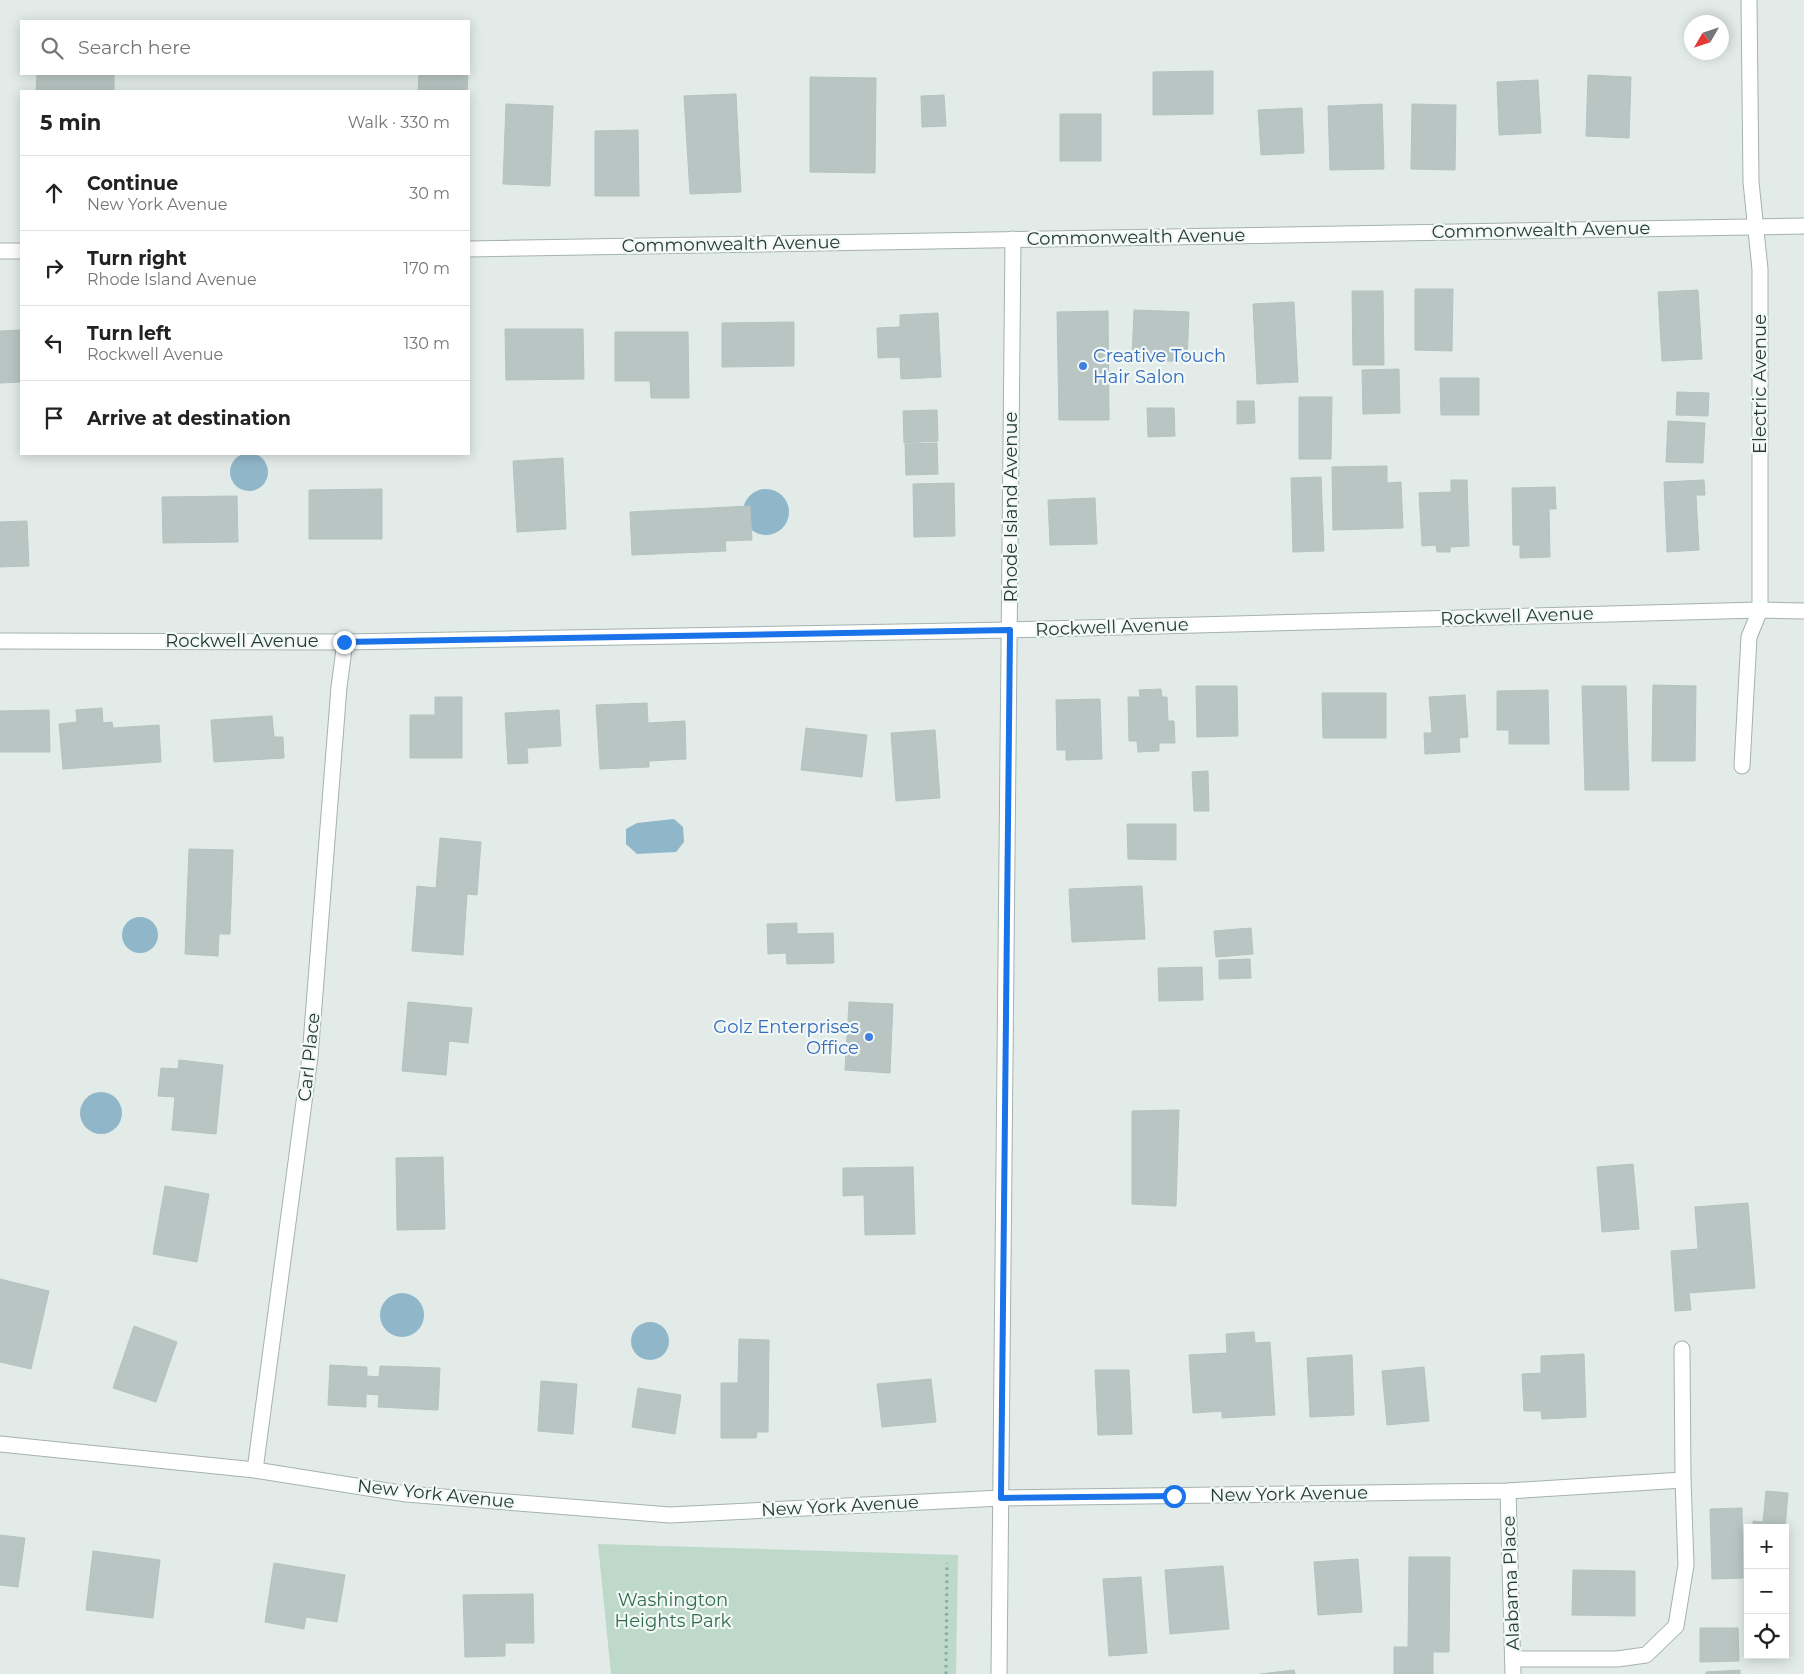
<!DOCTYPE html>
<meta charset="utf-8">
<style>
body{margin:0;font-family:Montserrat,sans-serif;background:#f6f6f6;color:#222}
.controls{position:absolute;right:15px;bottom:15px;display:grid;overflow:hidden;border-radius:0px;box-shadow:0 2px 12px #0003}
.controls button{width:45px;height:45px;display:grid;place-items:center;padding:0;border:0;border-bottom:1px solid #e0e0e0;background:#fff;color:#222;font:25px sans-serif}
.compass{position:absolute;left:1684px;top:15px;width:45px;height:45px;border-radius:50%;background:#fff;box-shadow:0 2px 12px #0003;rotate:231deg}
.stop{position:absolute;width:15px;height:15px;margin:-11px;border:4px solid #1a73e8;border-radius:50%;background:#fff}
.stop.end{background:#1a73e8;border-color:#fff;box-shadow:0 1px 5px #0008}
.list{margin:0;padding:0;list-style:none}
h2{display:flex;justify-content:space-between;align-items:center;height:65px;margin:0;padding:0 20px;font-size:21px}
h2 small{font-size:16px;font-weight:400;color:#767676}
.list li{display:grid;grid-template-columns:32px 1fr auto;gap:15px;align-items:center;box-sizing:border-box;height:75px;padding:0 20px;border-top:1px solid #e0e0e0}
.list b{display:block;font-size:19px;white-space:nowrap}
.list p{margin:0;font-size:16px;white-space:nowrap;color:#767676}
.list em{font-size:16px;font-style:normal;color:#767676}
.icon{flex:none;width:28px;height:28px;fill:none;stroke:currentColor;stroke-width:2;stroke-linecap:round;stroke-linejoin:round}
.map{position:relative;flex:none;width:1804px;height:1674px;overflow:hidden}
.search{position:absolute;background:#fff;box-shadow:0 2px 12px #0003;left:20px;top:20px;width:450px;height:55px;display:flex;align-items:center;gap:12px;box-sizing:border-box;padding:0 18px;border-radius:0px;color:#767676;font-size:19px}
.panel{position:absolute;background:#fff;box-shadow:0 2px 12px #0003;left:20px;top:90px;width:450px;height:365px;border-radius:0px}
.map>svg:first-child{display:block}
.green{fill:#bed9ca}
.water{fill:#90b7c9}
.building{fill:#b8c5c2;stroke:#b5c3c0}
.lines{fill:none;stroke-linecap:round;stroke-linejoin:round}
.minor-casing{stroke:#a5b2af;stroke-width:17}
.path{stroke:#86aba5;stroke-width:3;stroke-dasharray:2.5 4;stroke-linecap:butt}
.minor{stroke:#fff;stroke-width:15}
.route{stroke:#1a73e8;stroke-width:6}
.shop-dot{fill:#3f7fe0;stroke:#f2f8f6;stroke-width:2}
.labels{text-anchor:middle;stroke-width:4.5;stroke-linejoin:round;paint-order:stroke}
.street-label{font-size:18px;fill:#243a37;stroke:#f2f8f6}
.shop-label{font-size:18px;fill:#366cbe;stroke:#f2f8f6;text-anchor:start}
.park-label{font-size:18px;fill:#336c53;stroke:#f2f8f6}
</style>
<div class="map">
<svg width="1804" height="1674" viewBox="0 0 1804 1674">
<rect width="100%" height="100%" fill="#e2ebe8"/>
<path class="green" d="M598,1544L958,1555L956,1674H611Z"/>
<g class="water">
<circle cx="249" cy="472" r="19"/>
<circle cx="766" cy="512" r="23"/>
<path d="M674,819L683,827L684,842L676,852L637,854L626,844V829L637,823Z"/>
<circle cx="140" cy="935" r="18"/>
<circle cx="101" cy="1113" r="21"/>
<circle cx="402" cy="1315" r="22"/>
<circle cx="650" cy="1341" r="19"/>
</g>
<g class="building">
<path d="M1213,71V114L1153,115V72Z"/>
<path d="M37,74H114V91H36Z"/>
<path d="M419,74H468L467,91H418Z"/>
<path d="M1588,75L1631,77L1629,138L1586,136Z"/>
<path d="M810,77L876,78L875,173L810,172Z"/>
<path d="M1538,80L1541,133L1499,135L1497,82Z"/>
<path d="M736,94L741,192L690,194L684,96Z"/>
<path d="M944,95L946,126L922,127L921,96Z"/>
<path d="M506,104L553,106L550,186L503,184Z"/>
<path d="M1382,104L1384,169L1330,170L1328,106Z"/>
<path d="M1412,104L1456,105L1455,170L1411,169Z"/>
<path d="M1302,108L1304,153L1261,155L1258,110Z"/>
<rect x="1060" y="114" width="41" height="47"/>
<path d="M638,130L639,196H595V131Z"/>
<path d="M1415,289H1453L1452,351L1415,350Z"/>
<path d="M1698,290L1702,359L1662,361L1658,292Z"/>
<path d="M1352,291H1383L1384,365H1353Z"/>
<path d="M1294,302L1298,382L1257,384L1253,304Z"/>
<path d="M1134,310L1189,312L1187,362L1132,359Z"/>
<path d="M1108,311L1109,420H1059L1057,312Z"/>
<path d="M938,313L941,377L901,379L900,357L878,358L877,328L900,327V315Z"/>
<path d="M794,322V366L722,367V323Z"/>
<path d="M505,329H583L584,379L506,380Z"/>
<path d="M21,330V382L0,383V331Z"/>
<path d="M615,332H688L689,398H651L650,381H615Z"/>
<path d="M1399,369L1400,413L1363,414L1362,370Z"/>
<path d="M1440,378H1479V415H1441Z"/>
<path d="M1677,392L1709,393L1708,416L1676,415Z"/>
<path d="M1299,397H1332L1331,459H1299Z"/>
<path d="M1237,401H1254L1255,423L1237,424Z"/>
<path d="M1147,408H1174L1175,436L1148,437Z"/>
<path d="M937,410L938,441L904,443L903,411Z"/>
<path d="M1668,421L1705,423L1703,463L1666,462Z"/>
<path d="M937,443L938,474L906,475L905,444Z"/>
<path d="M563,458L566,529L517,532L513,461Z"/>
<path d="M1387,466V483L1401,482L1403,528L1333,530L1332,467Z"/>
<path d="M1321,477L1324,551L1293,552L1291,478Z"/>
<path d="M1451,480H1467L1469,546L1450,547V552H1437L1436,545L1422,546L1419,493L1451,492Z"/>
<path d="M1704,480L1705,495H1696L1699,550L1667,552L1664,482Z"/>
<path d="M954,483L955,536L914,537L913,484Z"/>
<path d="M1555,487L1556,509H1549L1550,557L1520,558V545H1513L1512,488Z"/>
<path d="M382,489V539H309V490Z"/>
<path d="M237,496L238,542L163,543L162,497Z"/>
<path d="M1095,498L1097,544L1050,545L1048,500Z"/>
<path d="M750,506L752,540L725,541L726,551L632,555L630,512Z"/>
<path d="M27,521L29,566L0,567V522Z"/>
<path d="M1653,685L1696,686L1695,761H1652Z"/>
<path d="M1196,686H1237L1238,736L1197,737Z"/>
<path d="M1582,686H1626L1629,790H1585Z"/>
<path d="M1161,689L1162,697H1167L1168,721H1174L1175,743H1159V751L1138,752L1137,741H1129L1128,697H1140L1139,690Z"/>
<path d="M1548,690L1549,744H1509V730H1497V691Z"/>
<path d="M1322,693H1386V738H1323Z"/>
<path d="M1465,695L1468,737L1459,738L1460,752L1425,754L1424,733H1432L1429,697Z"/>
<path d="M435,697H462V758H410V715H435Z"/>
<path d="M1100,699L1102,759L1066,760V750H1057L1056,700Z"/>
<path d="M647,703L648,723L685,721L686,759L649,761V767L600,769L596,705Z"/>
<path d="M102,708L103,723L112,722L113,728L159,725L161,762L63,769L59,724L77,722L76,710Z"/>
<path d="M49,710L50,752H0V711Z"/>
<path d="M559,710L561,746L527,748L528,763L508,764L505,713Z"/>
<path d="M272,716L274,737H283L284,758L214,762L211,720Z"/>
<path d="M806,728L867,735L862,777L801,770Z"/>
<path d="M935,730L940,798L896,801L891,733Z"/>
<path d="M1208,771L1209,811H1194L1192,772Z"/>
<path d="M1127,824H1176V860L1128,859Z"/>
<path d="M440,838L481,842L477,895L467,894L463,955L412,951L417,886L436,888Z"/>
<path d="M189,849L233,850L230,934H219L218,956L185,954Z"/>
<path d="M1142,886L1145,939L1072,942L1069,889Z"/>
<path d="M797,923V934L833,933L834,963L787,964L786,953L768,954L767,924Z"/>
<path d="M1251,928L1253,954L1216,957L1214,931Z"/>
<path d="M1250,959L1251,978L1219,979V960Z"/>
<path d="M1202,967L1203,1000L1159,1001L1158,968Z"/>
<path d="M408,1002L472,1008L468,1043L449,1041L446,1075L402,1071Z"/>
<path d="M849,1002L893,1004L890,1073L845,1070Z"/>
<path d="M179,1060L223,1065L216,1134L172,1130L175,1097L158,1096L161,1068L178,1069Z"/>
<path d="M1179,1110L1176,1206L1132,1204V1111Z"/>
<path d="M443,1157L445,1229L397,1230L396,1158Z"/>
<path d="M1633,1164L1639,1229L1602,1232L1597,1167Z"/>
<path d="M913,1167L915,1234L865,1235L864,1195L843,1196V1168Z"/>
<path d="M165,1186L209,1194L197,1262L153,1254Z"/>
<path d="M1748,1203L1755,1288L1689,1293L1691,1310L1675,1311L1671,1251L1698,1249L1695,1207Z"/>
<path d="M0,1279L49,1291L31,1369L0,1362Z"/>
<path d="M134,1326L177,1342L156,1402L113,1388Z"/>
<path d="M1254,1332L1255,1343L1270,1342L1275,1415L1222,1418V1411L1193,1413L1189,1355L1227,1353L1226,1334Z"/>
<path d="M739,1339L769,1340L768,1432H757L756,1438H721V1383H738Z"/>
<path d="M1584,1354L1586,1417L1542,1419L1541,1411H1524L1522,1374L1541,1373V1356Z"/>
<path d="M1352,1355L1354,1415L1310,1417L1307,1358Z"/>
<path d="M330,1365L367,1367V1376L379,1377L380,1366L440,1368L438,1410L378,1407L379,1395L366,1394V1407L328,1405Z"/>
<path d="M1424,1367L1429,1421L1387,1425L1382,1371Z"/>
<path d="M1095,1370H1129L1132,1434L1098,1435Z"/>
<path d="M931,1379L936,1422L882,1427L877,1384Z"/>
<path d="M541,1381L577,1384L573,1434L538,1431Z"/>
<path d="M638,1388L681,1395L675,1434L632,1427Z"/>
<path d="M1766,1491L1788,1493L1785,1529L1753,1528V1521L1763,1522Z"/>
<path d="M1742,1508L1743,1578L1712,1579L1710,1509Z"/>
<path d="M0,1535L25,1538L18,1587L0,1585Z"/>
<path d="M93,1551L160,1560L153,1618L86,1610Z"/>
<path d="M1409,1557H1450L1449,1652H1433V1674H1394V1647H1408Z"/>
<path d="M1358,1559L1362,1612L1318,1615L1314,1562Z"/>
<path d="M274,1563L345,1575L337,1622L306,1617L304,1629L265,1622Z"/>
<path d="M1223,1566L1229,1629L1170,1634L1165,1570Z"/>
<path d="M1573,1570L1635,1571V1616L1572,1615Z"/>
<path d="M1141,1577L1147,1653L1109,1656L1103,1579Z"/>
<path d="M533,1594L534,1643H505V1656L465,1657L463,1595Z"/>
<path d="M1700,1628H1738L1739,1661L1700,1662Z"/>
<path d="M1294,1670L1295,1674H1260Z"/>
<path d="M1740,1670V1674H1706V1672Z"/>
</g>
<g class="lines">
<defs>
<g id="minor">
<path d="M469,249L1804,226"/>
<path d="M0,251H21"/>
<path d="M0,641L345,642L1010,630L1760,610L1804,611"/>
<path d="M1742,766L1749,637L1760,610V269L1751,182L1749,0"/>
<path d="M0,1444L255,1470L406,1494L670,1515L1001,1498L1508,1491L1683,1480"/>
<path d="M255,1470L310,1057L339,687L345,642"/>
<path d="M1508,1491L1513,1674"/>
<path d="M1513,1659H1617L1646,1655L1676,1626L1686,1565L1683,1480L1682,1349"/>
<path d="M999,1674L1013,239"/>
</g>
</defs>
<use href="#minor" class="minor-casing"/>
<path class="path" d="M946,1674L947,1563"/>
<use href="#minor" class="minor"/>
</g>
<g class="lines">
<path class="route" d="M344,642L1010,630L1001,1498L1174,1496"/>
</g>
<g class="shop-dot">
<circle cx="1083" cy="366" r="5"/>
<circle cx="869" cy="1037" r="5"/>
</g>
<g class="labels">
<g class="street-label">
<text transform="translate(1541 230) rotate(-1)" y="6">Commonwealth Avenue</text>
<text transform="translate(1136 237) rotate(-1)" y="6">Commonwealth Avenue</text>
<text transform="translate(731 244) rotate(-1)" y="6">Commonwealth Avenue</text>
<text transform="translate(1760 384) rotate(-90)" y="6">Electric Avenue</text>
<text transform="translate(1011 507) rotate(-90)" y="6">Rhode Island Avenue</text>
<text transform="translate(1517 616) rotate(-2)" y="6">Rockwell Avenue</text>
<text transform="translate(1112 627) rotate(-2)" y="6">Rockwell Avenue</text>
<text x="242" y="647">Rockwell Avenue</text>
<text transform="translate(309 1057) rotate(-84)" y="6">Carl Place</text>
<text transform="translate(436 1494) rotate(6)" y="6">New York Avenue</text>
<text transform="translate(1289 1494) rotate(-1)" y="6">New York Avenue</text>
<text transform="translate(840 1506) rotate(-3)" y="6">New York Avenue</text>
<text transform="translate(1511 1583) rotate(-92)" y="6">Alabama Place</text>
</g>
<g class="shop-label">
<text x="1093" y="362">Creative Touch<tspan x="1093" dy="21">Hair Salon</tspan></text>
<text x="859" y="1033" text-anchor="end">Golz Enterprises<tspan x="859" dy="21">Office</tspan></text>
</g>
<g class="park-label">
<text x="673" y="1606">Washington<tspan x="673" dy="21">Heights Park</tspan></text>
</g>
</g>
</svg>
<div class="controls">
<button>+</button>
<button>−</button>
<button><svg class="icon" aria-label="locate" viewBox="0 0 24 24"><circle cx="12" cy="12" r="6"/><path d="M12 2v4M12 18v4M2 12h4M18 12h4"/></svg></button>
</div>
<svg class="compass" viewBox="-18 -18 36 36"><path d="M0-13l5 13h-10z" fill="#e53935"/><path d="M0 13l5-13h-10z" fill="#767676"/></svg>
<div class="stop" style="left:1174px;top:1496px"></div>
<div class="stop end" style="left:344px;top:642px"></div>
<div class="search"><svg class="icon" aria-label="search" viewBox="0 0 24 24"><circle cx="10" cy="10" r="6"/><path d="M15 15l6 6"/></svg>Search here</div>
<section class="panel">
<h2>5 min<small>Walk · 330 m</small></h2>
<ul class="list">
<li><svg class="icon" aria-label="ahead" viewBox="0 0 24 24"><path d="M12 20V5M6 11l6-6 6 6"/></svg><div><b>Continue</b><p>New York Avenue</p></div><em>30 m</em></li>
<li><svg class="icon" aria-label="right" viewBox="0 0 24 24"><path d="M7 20v-9h11M14 6l5 5-5 5"/></svg><div><b>Turn right</b><p>Rhode Island Avenue</p></div><em>170 m</em></li>
<li><svg class="icon" aria-label="left" viewBox="0 0 24 24"><path d="M17 20v-9H6M10 6l-5 5 5 5"/></svg><div><b>Turn left</b><p>Rockwell Avenue</p></div><em>130 m</em></li>
<li><svg class="icon" aria-label="arrive" viewBox="0 0 24 24"><path d="M6 21V4h12l-3 4 3 4H6"/></svg><div><b>Arrive at destination</b></div></li>
</ul>
</section>
</div>
